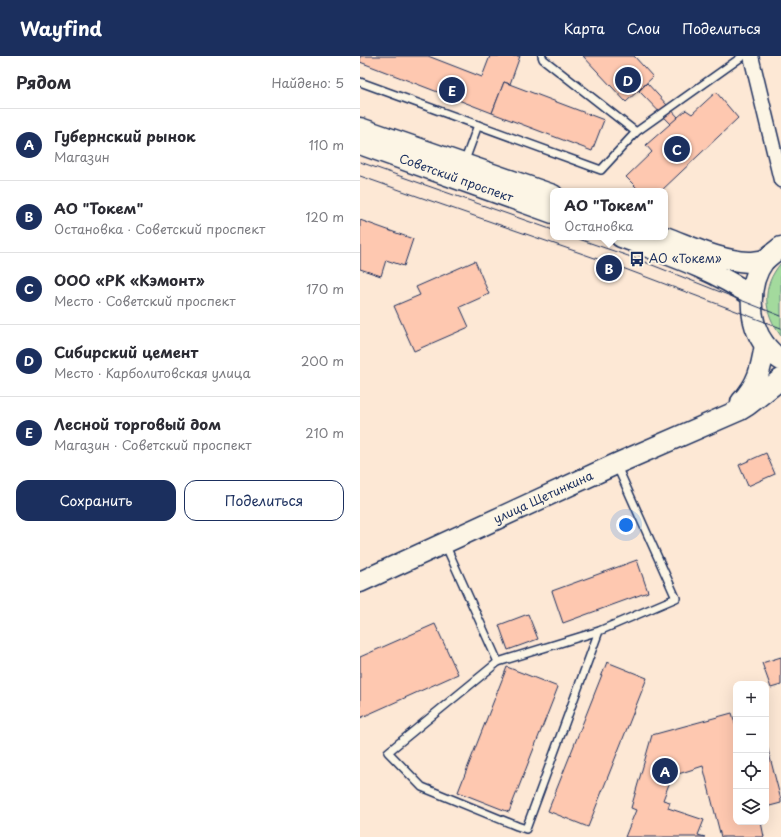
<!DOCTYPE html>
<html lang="ru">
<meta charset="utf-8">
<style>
body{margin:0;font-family:"Playpen Sans",sans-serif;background:#f7f7f7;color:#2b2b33}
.controls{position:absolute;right:12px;bottom:12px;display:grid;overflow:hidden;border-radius:8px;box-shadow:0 4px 16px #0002}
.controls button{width:36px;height:36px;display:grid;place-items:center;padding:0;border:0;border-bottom:1px solid #e1e1e2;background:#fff;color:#2b2b33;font:20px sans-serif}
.you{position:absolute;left:266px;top:469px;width:14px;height:14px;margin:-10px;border:3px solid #fff;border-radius:50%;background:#1a73e8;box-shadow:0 0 0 6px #1a73e833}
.badge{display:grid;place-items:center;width:26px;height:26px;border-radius:50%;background:#1b2f5e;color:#fff;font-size:13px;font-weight:700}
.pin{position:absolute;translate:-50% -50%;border:2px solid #fff;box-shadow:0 1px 4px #0006}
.popup{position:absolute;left:190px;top:132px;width:118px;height:52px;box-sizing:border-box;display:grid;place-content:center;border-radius:8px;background:#fff;filter:drop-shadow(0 1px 3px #0005);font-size:13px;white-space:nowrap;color:#7c7c81}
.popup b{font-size:15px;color:#2b2b33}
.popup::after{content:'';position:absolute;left:50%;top:100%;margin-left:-8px;border:8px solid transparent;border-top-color:#fff}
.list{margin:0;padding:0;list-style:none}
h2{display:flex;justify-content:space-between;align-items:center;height:52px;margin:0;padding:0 16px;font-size:17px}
h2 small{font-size:13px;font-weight:400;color:#7c7c81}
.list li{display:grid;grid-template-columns:26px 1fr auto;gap:12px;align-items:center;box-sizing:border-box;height:72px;padding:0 16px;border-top:1px solid #e1e1e2}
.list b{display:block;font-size:15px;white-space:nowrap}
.list p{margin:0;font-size:13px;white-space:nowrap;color:#7c7c81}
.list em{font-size:13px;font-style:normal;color:#7c7c81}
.actions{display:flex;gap:8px;padding:12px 16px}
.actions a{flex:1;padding:9px 0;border:1px solid #1b2f5e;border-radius:12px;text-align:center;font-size:14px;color:#1b2f5e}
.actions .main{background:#1b2f5e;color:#fff}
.icon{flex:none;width:22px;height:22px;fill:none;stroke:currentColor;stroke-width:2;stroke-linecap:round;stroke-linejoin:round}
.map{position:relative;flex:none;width:421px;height:781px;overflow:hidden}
header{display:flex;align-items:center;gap:24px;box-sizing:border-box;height:56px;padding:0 20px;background:#1b2f5e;color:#fff}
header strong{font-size:19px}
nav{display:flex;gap:22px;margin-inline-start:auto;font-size:14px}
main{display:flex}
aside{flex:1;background:#fff}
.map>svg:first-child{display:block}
.green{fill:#a3da9d;stroke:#5f847e}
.building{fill:#fec8b0;stroke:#1b2f5e}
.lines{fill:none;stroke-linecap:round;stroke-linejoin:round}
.lane-casing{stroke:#1b2f5e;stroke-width:10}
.street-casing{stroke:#1b2f5e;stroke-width:17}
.secondary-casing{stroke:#1b2f5e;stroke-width:23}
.lane{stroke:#fcf5e5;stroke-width:7}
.street{stroke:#fcf5e5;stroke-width:14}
.secondary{stroke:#fcf5e5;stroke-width:20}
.tram{stroke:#1b2f5e;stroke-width:1}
.labels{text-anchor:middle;stroke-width:4;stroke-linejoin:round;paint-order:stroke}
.street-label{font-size:12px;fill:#1b2f5e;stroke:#fcf5e5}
.poi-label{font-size:12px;fill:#1b2f5e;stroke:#fcf5e5;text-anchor:start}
</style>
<header>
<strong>Wayfind</strong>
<nav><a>Карта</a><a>Слои</a><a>Поделиться</a></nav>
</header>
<main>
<aside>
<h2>Рядом<small>Найдено: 5</small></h2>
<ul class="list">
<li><span class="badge">A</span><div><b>Губернский рынок</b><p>Магазин</p></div><em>110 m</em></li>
<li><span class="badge">B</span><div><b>АО &quot;Токем&quot;</b><p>Остановка · Советский проспект</p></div><em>120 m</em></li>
<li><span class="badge">C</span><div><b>ООО «РК «Кэмонт»</b><p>Место · Советский проспект</p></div><em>170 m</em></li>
<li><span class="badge">D</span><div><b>Сибирский цемент</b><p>Место · Карболитовская улица</p></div><em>200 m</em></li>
<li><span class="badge">E</span><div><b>Лесной торговый дом</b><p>Магазин · Советский проспект</p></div><em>210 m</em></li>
</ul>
<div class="actions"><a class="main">Сохранить</a><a>Поделиться</a></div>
</aside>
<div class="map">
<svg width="421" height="781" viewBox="0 0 421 781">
<rect width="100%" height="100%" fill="#fde8d5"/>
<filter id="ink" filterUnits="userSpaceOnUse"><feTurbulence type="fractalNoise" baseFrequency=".025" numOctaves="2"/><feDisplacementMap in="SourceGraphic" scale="8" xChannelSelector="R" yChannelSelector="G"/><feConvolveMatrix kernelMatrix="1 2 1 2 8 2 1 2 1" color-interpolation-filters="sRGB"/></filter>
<g filter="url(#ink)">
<path class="green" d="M421,207V280C403,256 401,231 421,207Z"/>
<g class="building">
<path d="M0,0H68L122,21L130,0H160L150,28L144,26L132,57L0,6Z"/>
<path d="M223,0H274L293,21L266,46Z"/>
<path d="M144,26L244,64L232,95L132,57Z"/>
<path d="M287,27L318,61L311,68L279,35Z"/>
<path d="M356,36L378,62L301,135H280L266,121L292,96L286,89L326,54L332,58Z"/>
<path d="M0,164L53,183L44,210L26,204L21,220L0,213Z"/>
<path d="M115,205L129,238L100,251L109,271L54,295L34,250L60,239L56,231Z"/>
<path d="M406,397L415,418L388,430L379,409Z"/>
<path d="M277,504L288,536L203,567L192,535Z"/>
<path d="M168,558L178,583L148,594L139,569Z"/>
<path d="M75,568L98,618L0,662V601Z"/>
<path d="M421,601V629L411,632L402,607Z"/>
<path d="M247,606L287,622L228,771L188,755Z"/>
<path d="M147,611L198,631L149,756L98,736Z"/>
<path d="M372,657L376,671V766H401L404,781H361L343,710L312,720L303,744L310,746L308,752L344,764L338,779L345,781H265L276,754L271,752L292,679Z"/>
<path d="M406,686L421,744V747L406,751Z"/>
</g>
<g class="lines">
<defs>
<g id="lane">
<path d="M182,0L183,3L276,76"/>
<path d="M0,26L241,114L276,76L383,0"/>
<path d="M104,107L118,69"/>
<path d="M85,488L138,606"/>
<path d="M239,575L166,773L157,770L62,731L28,696L138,606L239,575L316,542L256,408"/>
</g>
<path id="street" d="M391,0L421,124"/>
<g id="secondary">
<path d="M0,72L193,139"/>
<path id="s1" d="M0,88L193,157"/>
<path d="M261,181C306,198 353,213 392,240"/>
<path d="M305,181C332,191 360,205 389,206C394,206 400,205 405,204"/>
<path d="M421,191C416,195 409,200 404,205C387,228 388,267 405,289C410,295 415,300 421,304"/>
<path d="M381,346C398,328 401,313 405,289"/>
<path id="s2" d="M0,526L256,408L380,354L388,349L421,323"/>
</g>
</defs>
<use href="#lane" class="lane-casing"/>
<use href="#street" class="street-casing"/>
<use href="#secondary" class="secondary-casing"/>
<use href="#lane" class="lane"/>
<use href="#street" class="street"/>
<use href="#secondary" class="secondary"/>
<g class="tram">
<path d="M0,106L193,174"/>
<path d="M0,120L54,139L252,208L421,272"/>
<path d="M213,181L277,203L421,260"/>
</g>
</g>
</g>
<defs>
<symbol id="bus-bare" viewBox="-9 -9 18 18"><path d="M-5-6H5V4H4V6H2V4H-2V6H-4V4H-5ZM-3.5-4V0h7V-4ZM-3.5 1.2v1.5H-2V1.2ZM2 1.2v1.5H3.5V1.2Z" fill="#1b2f5e" stroke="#fcf5e5" stroke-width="2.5" paint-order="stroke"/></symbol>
</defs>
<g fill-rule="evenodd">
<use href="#bus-bare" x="266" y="192" width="22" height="22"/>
</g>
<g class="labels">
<g class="street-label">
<text dy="4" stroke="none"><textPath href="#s1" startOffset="102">Советский проспект</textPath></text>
<text dy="4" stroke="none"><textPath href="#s2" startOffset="202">улица Щетинкина</textPath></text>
</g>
<g class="poi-label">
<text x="289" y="207">АО «Токем»</text>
</g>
</g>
</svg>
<div class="controls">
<button>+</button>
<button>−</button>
<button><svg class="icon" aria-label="locate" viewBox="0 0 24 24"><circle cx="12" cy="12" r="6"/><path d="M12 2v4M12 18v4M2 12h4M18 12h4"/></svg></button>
<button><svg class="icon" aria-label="layers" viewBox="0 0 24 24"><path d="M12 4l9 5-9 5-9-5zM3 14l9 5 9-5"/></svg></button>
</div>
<div class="you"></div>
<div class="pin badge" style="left:305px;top:715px">A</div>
<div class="pin badge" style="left:249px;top:212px">B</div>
<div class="popup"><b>АО &quot;Токем&quot;</b>Остановка</div>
<div class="pin badge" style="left:317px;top:93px">C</div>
<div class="pin badge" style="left:268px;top:24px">D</div>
<div class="pin badge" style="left:92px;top:34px">E</div>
</div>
</main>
